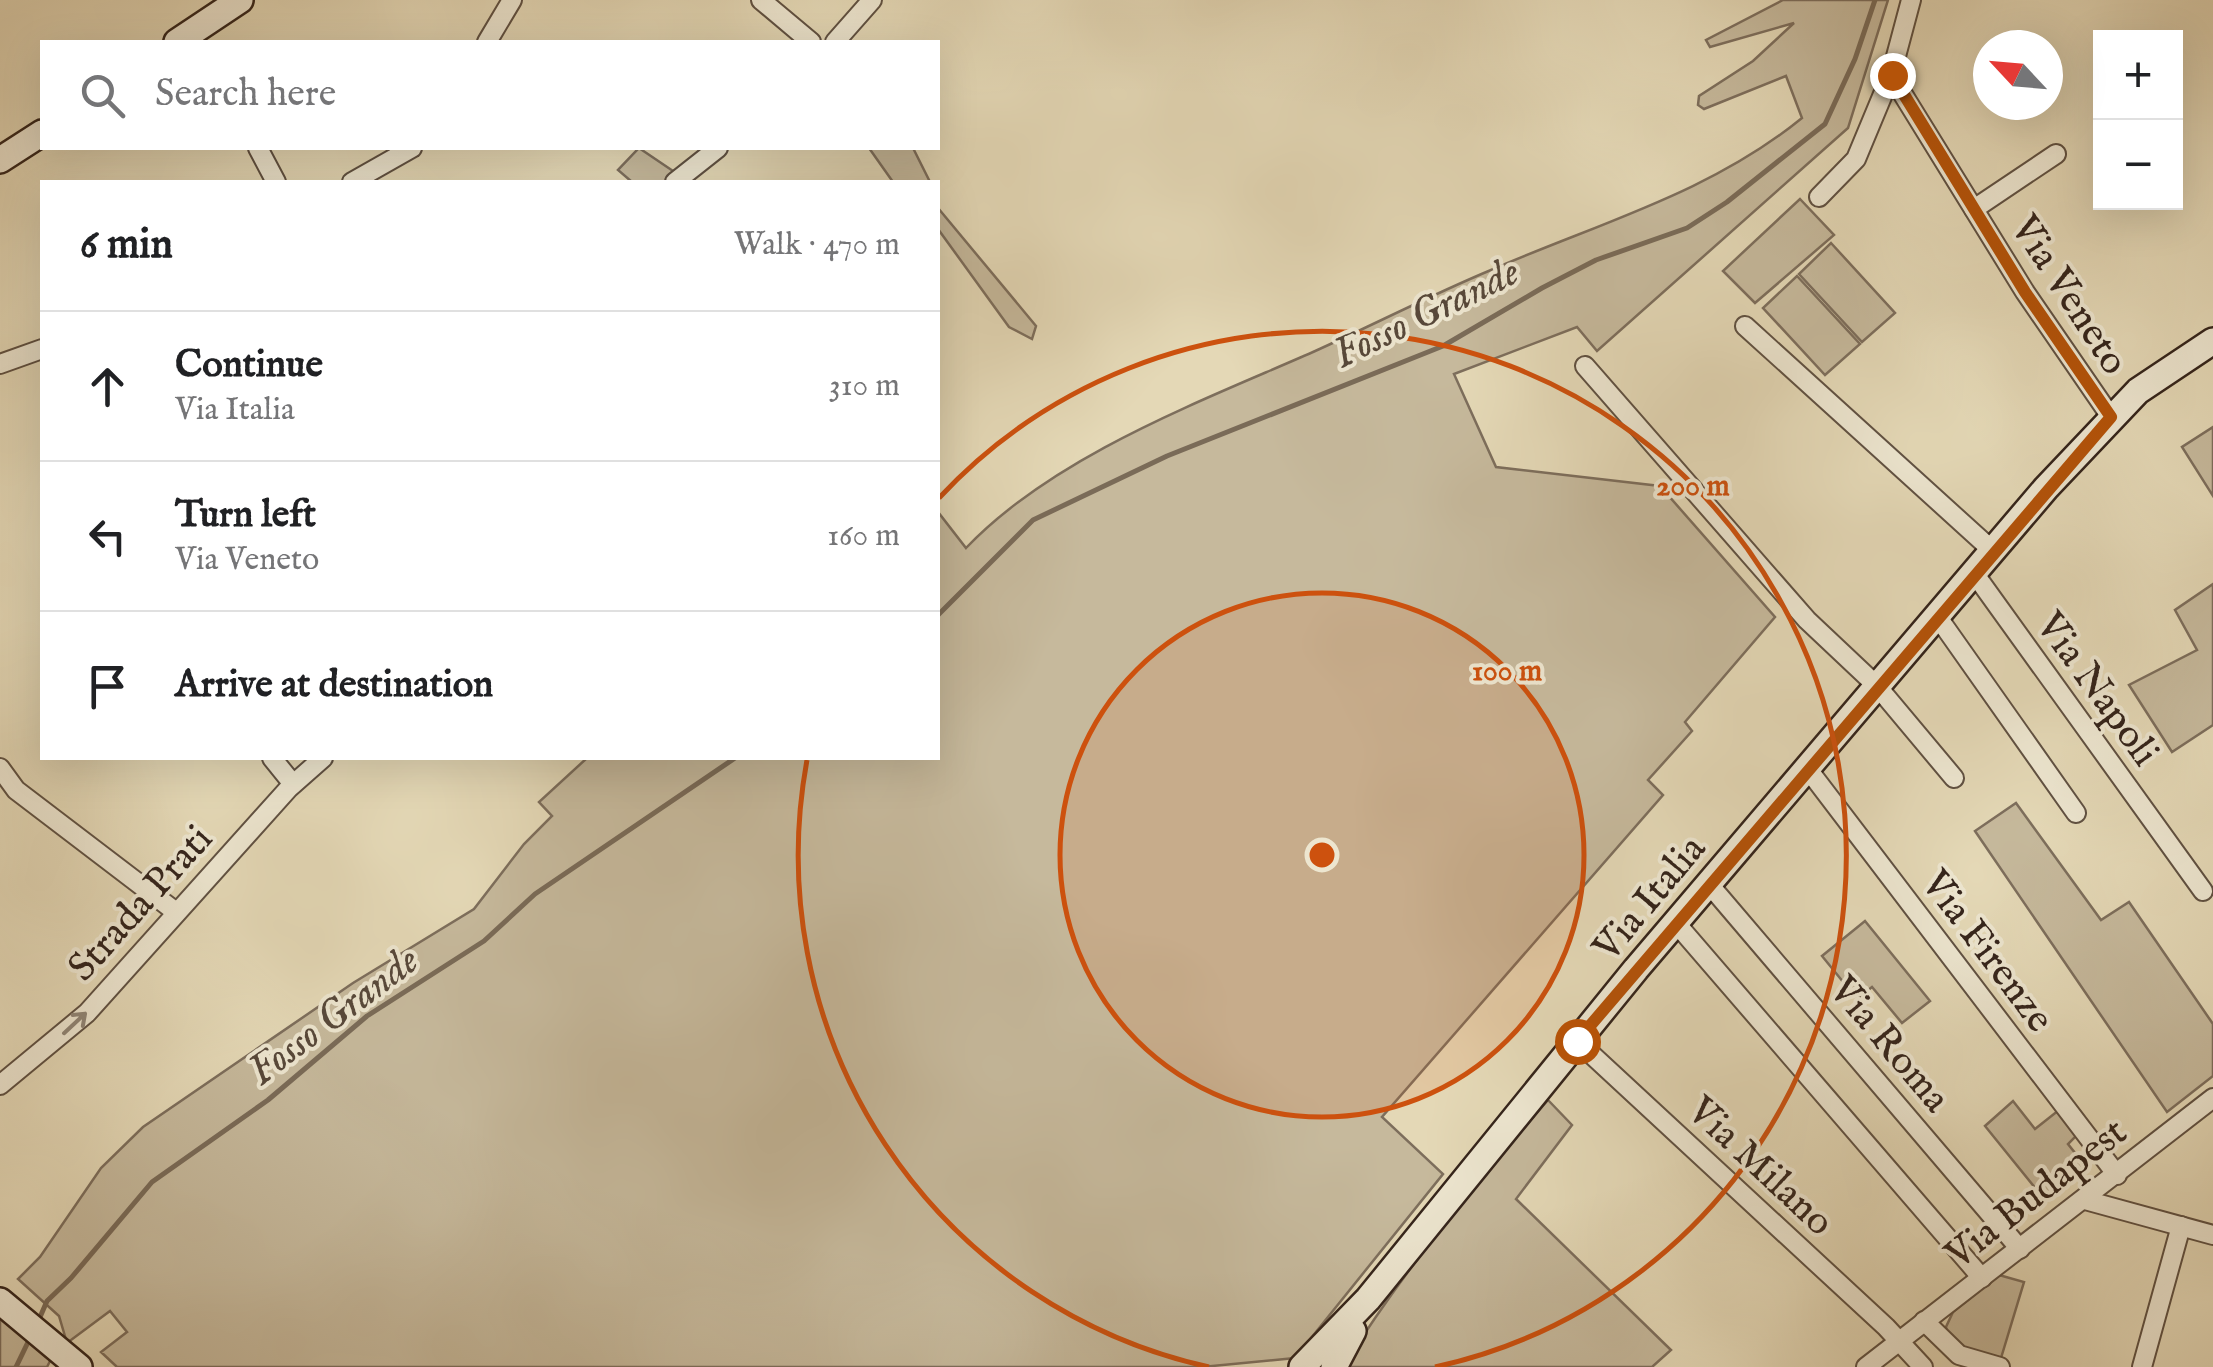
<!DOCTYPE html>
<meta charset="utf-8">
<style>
body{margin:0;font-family:"IM FELL English",serif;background:#f2f2f2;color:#202124}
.controls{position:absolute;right:30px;top:30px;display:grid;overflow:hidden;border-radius:0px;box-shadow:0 10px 40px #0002}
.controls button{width:90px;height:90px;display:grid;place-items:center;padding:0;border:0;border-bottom:2px solid #e0e0e0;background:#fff;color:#202124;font:50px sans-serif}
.compass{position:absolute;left:1973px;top:30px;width:90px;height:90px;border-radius:50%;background:#fff;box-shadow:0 10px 40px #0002;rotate:296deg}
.stop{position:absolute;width:30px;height:30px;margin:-22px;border:8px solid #b45309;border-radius:50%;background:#fff}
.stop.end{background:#b45309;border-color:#fff;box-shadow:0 2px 10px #0008}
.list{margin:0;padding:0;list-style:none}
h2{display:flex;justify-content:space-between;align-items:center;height:130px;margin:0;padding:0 40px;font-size:42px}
h2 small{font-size:32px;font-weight:400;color:#757577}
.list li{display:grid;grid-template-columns:65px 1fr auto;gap:30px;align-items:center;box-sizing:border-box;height:150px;padding:0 40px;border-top:2px solid #e0e0e0}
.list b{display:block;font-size:38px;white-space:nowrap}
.list p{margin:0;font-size:32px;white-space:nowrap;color:#757577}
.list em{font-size:32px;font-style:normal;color:#757577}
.icon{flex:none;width:55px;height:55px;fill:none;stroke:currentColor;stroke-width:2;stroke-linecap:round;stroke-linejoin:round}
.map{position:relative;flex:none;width:2213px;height:1367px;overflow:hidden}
.search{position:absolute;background:#fff;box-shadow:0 10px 40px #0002;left:40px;top:40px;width:900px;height:110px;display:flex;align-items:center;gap:25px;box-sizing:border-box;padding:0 35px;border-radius:0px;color:#757577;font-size:38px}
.panel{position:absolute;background:#fff;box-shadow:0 10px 40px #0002;left:40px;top:180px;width:900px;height:580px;border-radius:0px}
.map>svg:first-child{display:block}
.green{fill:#c6b99c;stroke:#7d6e5c;stroke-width:2.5}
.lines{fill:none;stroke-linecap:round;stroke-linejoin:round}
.stream{stroke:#7a6b58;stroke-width:5}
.street-casing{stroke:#605142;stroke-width:22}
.secondary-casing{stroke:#34241b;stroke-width:30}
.street{stroke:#ede6d0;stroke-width:18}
.secondary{stroke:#ede6d0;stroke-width:25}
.oneway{stroke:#908576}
.route{stroke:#b45309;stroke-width:12}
.ring{fill:none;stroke:#cd510e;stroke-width:5}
.labels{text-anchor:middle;stroke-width:8;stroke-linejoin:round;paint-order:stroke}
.street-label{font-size:40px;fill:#34241b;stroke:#ede6d0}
.water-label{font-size:42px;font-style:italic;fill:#57483a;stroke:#ede6d0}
.centre{fill:#cd510e;stroke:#ede6d0;stroke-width:5}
.ring-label{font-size:30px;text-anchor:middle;font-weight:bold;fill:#cd510e;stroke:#ede6d0;stroke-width:8;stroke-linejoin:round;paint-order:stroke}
</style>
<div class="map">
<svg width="2213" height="1367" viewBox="0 0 2213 1367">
<rect width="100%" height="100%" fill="#e4d8b6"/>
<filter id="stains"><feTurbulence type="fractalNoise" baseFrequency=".002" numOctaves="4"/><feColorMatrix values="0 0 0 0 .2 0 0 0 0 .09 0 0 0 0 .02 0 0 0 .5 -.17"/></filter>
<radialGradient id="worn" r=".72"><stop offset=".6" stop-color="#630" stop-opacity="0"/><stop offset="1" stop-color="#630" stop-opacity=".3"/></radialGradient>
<g class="green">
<path d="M1783,0H1888L1848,128L1597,351L1577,327L1454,374L1496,467L1660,486L1775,617L1685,722L1692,731L1648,780L1663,795L1382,1117L1443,1174L1295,1358L1202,1367H117L101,1352L127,1332L110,1311L67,1343L59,1316L18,1279L40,1257L101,1168L143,1127L353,983L474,909L524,844L552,816L539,802L587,758H938V512L966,548C1054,456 1197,403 1313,352C1373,325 1431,295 1491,270C1599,223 1710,193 1802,118L1786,76L1704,109L1698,105L1699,96L1753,61L1794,23L1710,47L1706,40Z"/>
<path d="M639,148L676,173L664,182H632L618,170Z"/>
<path d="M869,148H913L930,182H893Z"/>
<path d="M1800,199L1834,235L1755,303L1723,271Z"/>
<path d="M938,208L1036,326L1032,339L1009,327L938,229Z"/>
<path d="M1831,243L1895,313L1862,342L1799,274Z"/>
<path d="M1797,276L1860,344L1825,375L1763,308Z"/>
<path d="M2213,427V496L2182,447Z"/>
<path d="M2213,584V725L2172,752L2129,685L2197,650L2175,610Z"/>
<path d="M2016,803L2101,920L2129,902L2213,1024V1076L2167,1112L1975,831Z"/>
<path d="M1865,921L1930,1001L1902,1023L1872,987L1857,999L1822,956Z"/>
<path d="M1548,1100L1572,1125L1516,1199L1671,1350L1652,1367H1343C1403,1271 1474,1185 1548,1100Z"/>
<path d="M2013,1101L2035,1129L2059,1110L2078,1134L2068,1144L2087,1168L2045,1200L1985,1126Z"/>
<path d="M1999,1275L2024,1282L2001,1358L1962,1347L1948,1338L1946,1327L1953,1312Z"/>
<path d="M0,1314L51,1359L47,1367H0Z"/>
</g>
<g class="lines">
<g class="stream">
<path d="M938,615L1033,520L1167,456L1443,346L1542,288L1596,260L1687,228L1727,202L1825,124L1855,59L1875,0"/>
<path d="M37,1324L47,1301L71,1278L152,1182L268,1100L367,1016L484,941L535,894L735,758"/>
<path d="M16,1367L30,1338"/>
</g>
<defs>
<g id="street">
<path d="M761,0L811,42"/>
<path d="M487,42L512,0"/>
<path d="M835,42L872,0"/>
<path d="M1891,75L2025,292L2111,417"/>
<path d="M258,148L276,182"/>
<path d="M352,182L412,148"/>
<path d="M675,182L718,148"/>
<path d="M1819,197L1856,159L1891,75L1911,0"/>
<path d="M1974,209L2056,154"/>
<path d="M1745,326L1993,551"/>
<path d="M0,364L42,349"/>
<path d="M1585,366L1807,620L1877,686L1954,778"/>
<path d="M1974,573L2203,891"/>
<path d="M1937,616L2076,813"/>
<path d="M272,758L293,784"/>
<path d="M0,768L16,790L176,912"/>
<path d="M1807,768L2117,1175"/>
<path d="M1708,883L2020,1249"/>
<path d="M1675,922L1982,1278"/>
<path d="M1577,1041L1886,1327L1923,1367"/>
<path d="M0,1085L87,1013L289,788L323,758"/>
<path d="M2085,1200L2213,1235"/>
<path d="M1924,1321L1959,1355L2000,1367"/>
<path d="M1866,1367L2213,1098"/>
<path d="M2142,1367L2181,1226"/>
</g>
<g id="secondary">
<path d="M177,42L240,0"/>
<path d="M0,160L42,133"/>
<path d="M0,1301L79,1367"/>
<path d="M1302,1367L1368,1299L1636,969L2046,488L2138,391L2213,341"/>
<path d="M1334,1367L1353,1331"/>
</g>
</defs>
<use href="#street" class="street-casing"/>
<use href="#secondary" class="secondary-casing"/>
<use href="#street" class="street"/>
<use href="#secondary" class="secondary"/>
</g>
<defs><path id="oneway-shaft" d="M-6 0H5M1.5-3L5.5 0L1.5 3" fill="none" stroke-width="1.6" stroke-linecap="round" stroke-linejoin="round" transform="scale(2.5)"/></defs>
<use class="oneway" href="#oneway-shaft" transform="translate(75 1023) rotate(-43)"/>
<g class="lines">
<path class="route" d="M1577,1041L2111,417L2025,292L1892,75"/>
</g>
<circle cx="1322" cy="855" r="262" fill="#cd510e" fill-opacity=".12"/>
<g class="ring">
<circle cx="1322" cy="855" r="262"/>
<path d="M1209 1367A524 524 0 0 1 807 760M939 498A524 524 0 1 1 1435 1367"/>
</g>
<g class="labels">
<g class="street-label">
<text transform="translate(2071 294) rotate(57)" y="14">Via Veneto</text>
<text transform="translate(2099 688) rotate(54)" y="14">Via Napoli</text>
<text transform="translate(1648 897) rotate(-50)" y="14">Via Italia</text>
<text transform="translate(139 902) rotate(-48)" y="14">Strada Prati</text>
<text transform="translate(1989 950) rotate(53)" y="14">Via Firenze</text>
<text transform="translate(1891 1043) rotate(50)" y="14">Via Roma</text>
<text transform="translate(1762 1165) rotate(43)" y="14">Via Milano</text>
<text transform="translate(2035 1192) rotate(-38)" y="14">Via Budapest</text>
</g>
<g class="water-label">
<text transform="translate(1425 311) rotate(-26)" y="15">Fosso Grande</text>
<text transform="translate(332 1014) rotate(-37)" y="15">Fosso Grande</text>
</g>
</g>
<circle cx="1322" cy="855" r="15" class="centre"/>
<g class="ring-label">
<text x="1693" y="495">200 m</text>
<text x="1507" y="680">100 m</text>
</g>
<rect width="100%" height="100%" filter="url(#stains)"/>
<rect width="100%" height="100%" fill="url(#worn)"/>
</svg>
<div class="controls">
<button>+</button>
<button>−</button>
</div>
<svg class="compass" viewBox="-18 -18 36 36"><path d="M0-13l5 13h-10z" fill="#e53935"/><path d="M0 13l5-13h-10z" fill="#757577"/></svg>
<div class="stop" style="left:1577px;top:1041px"></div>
<div class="stop end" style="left:1892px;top:75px"></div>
<div class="search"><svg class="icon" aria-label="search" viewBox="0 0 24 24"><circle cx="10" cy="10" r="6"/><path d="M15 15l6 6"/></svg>Search here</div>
<section class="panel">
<h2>6 min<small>Walk · 470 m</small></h2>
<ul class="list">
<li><svg class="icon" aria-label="ahead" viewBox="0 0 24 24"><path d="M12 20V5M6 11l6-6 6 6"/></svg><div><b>Continue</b><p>Via Italia</p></div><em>310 m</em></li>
<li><svg class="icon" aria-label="left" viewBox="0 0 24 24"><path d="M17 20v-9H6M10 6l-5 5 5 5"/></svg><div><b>Turn left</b><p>Via Veneto</p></div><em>160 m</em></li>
<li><svg class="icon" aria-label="arrive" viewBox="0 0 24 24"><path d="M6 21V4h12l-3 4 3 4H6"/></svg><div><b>Arrive at destination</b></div></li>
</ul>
</section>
</div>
